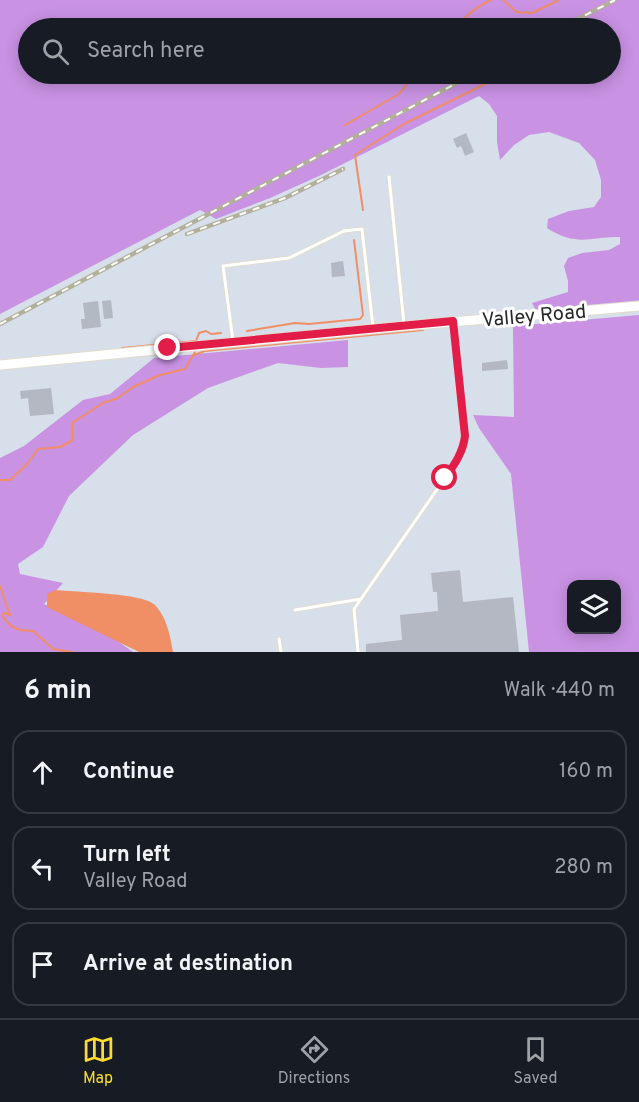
<!DOCTYPE html>
<meta charset="utf-8">
<style>
body{margin:0;font-family:Overpass,sans-serif;background:#242831;color:#f1f3f6}
.controls{position:absolute;right:18px;bottom:18px;display:grid;overflow:hidden;border-radius:12px;box-shadow:0 3px 15px #0003}
.controls button{width:54px;height:54px;display:grid;place-items:center;padding:0;border:0;border-bottom:2px solid #363941;background:#171b24;color:#f1f3f6;font:30px sans-serif}
.stop{position:absolute;width:18px;height:18px;margin:-14px;border:4px solid #e11d48;border-radius:50%;background:#fff}
.stop.end{background:#e11d48;border-color:#fff;box-shadow:0 2px 6px #0008}
.list{margin:0;padding:0;list-style:none}
h2{display:flex;justify-content:space-between;align-items:center;height:78px;margin:0;padding:0 24px;font-size:26px}
h2 small{font-size:20px;font-weight:400;color:#9ea1a6}
.list li{display:grid;grid-template-columns:39px 1fr auto;gap:18px;align-items:center;box-sizing:border-box;height:84px;margin:0 12px 12px;padding:0 12px;border:2px solid #363941;border-radius:18px}
.list b{display:block;font-size:22px;white-space:nowrap}
.list p{margin:0;font-size:20px;white-space:nowrap;color:#9ea1a6}
.list em{font-size:20px;font-style:normal;color:#9ea1a6}
.icon{flex:none;width:33px;height:33px;fill:none;stroke:currentColor;stroke-width:2;stroke-linecap:round;stroke-linejoin:round}
.map{position:relative;flex:none;width:639px;height:652px;overflow:hidden}
.search{position:absolute;background:#171b24;box-shadow:0 3px 15px #0003;left:18px;right:18px;top:18px;height:66px;display:flex;align-items:center;gap:15px;box-sizing:border-box;padding:0 21px;border-radius:33px;color:#9ea1a6;font-size:22px}
.sheet{height:366px;background:#171b24}
nav{display:flex;justify-content:space-around;align-items:center;box-sizing:border-box;height:84px;border-top:2px solid #363941;background:#171b24;font-size:16px;color:#9ea1a6}
nav a{display:grid;justify-items:center;gap:3px}
nav .on{color:#fddc31}
.map>svg:first-child{display:block}
.green{fill:#c992e3;fill-rule:evenodd}
.water{fill:#f08e66}
.lines{fill:none;stroke-linecap:round;stroke-linejoin:round}
.stream{stroke:#f08e66;stroke-width:2}
.building{fill:#b4b8c2}
.lane-casing{stroke:#e1ddcd;stroke-width:5}
.secondary-casing{stroke:#e1ddcd;stroke-width:11}
.lane{stroke:#fff;stroke-width:3}
.secondary{stroke:#fff;stroke-width:9}
.rail-casing{stroke:#b2af9b;stroke-width:4.5}
.rail{stroke:#fff;stroke-width:2;stroke-dasharray:7;stroke-linecap:butt}
.route{stroke:#e11d48;stroke-width:8}
.labels{text-anchor:middle;stroke-width:6;stroke-linejoin:round;paint-order:stroke}
.street-label{font-size:20px;fill:#272727;stroke:#fff}
</style>
<div class="map">
<svg width="639" height="652" viewBox="0 0 639 652">
<rect width="100%" height="100%" fill="#d7dfea"/>
<g class="green">
<path d="M0,0H639V301L536,311L532,303L568,292V281L564,266L568,258L582,253L609,250L620,244V237C588,237 577,247 547,228L548,219L569,211L594,207L601,197V180L595,160L579,143L549,132L529,135L514,145L500,160L497,142V116L489,104L479,96L319,176L270,198L216,219L200,210L0,314ZM28,28H610V74H28Z"/>
<path d="M639,315V652H529L511,474L479,428L473,415L514,417L513,326ZM572,584H616V630H572Z"/>
<path d="M348,340V367L321,368L278,363L208,388L133,435L69,496L43,547L18,564L20,574L63,583L44,604L98,627L133,652H0V458L24,446L83,400L110,394L154,358Z"/>
</g>
<path class="water" d="M55,590C74,592 144,593 155,605C167,618 170,635 173,652H139L47,607V594Z"/>
<g class="lines">
<g class="stream">
<path d="M503,0L517,12L532,13L559,0"/>
<path d="M456,28C465,16 477,6 491,0"/>
<path d="M345,125L399,94L415,74"/>
<path d="M363,210L355,155L404,124L493,80"/>
<path d="M247,331L295,323L309,324L360,319L363,315L354,240"/>
<path d="M122,348L196,341L199,333L206,331L211,334L221,333"/>
<path d="M194,355L205,351L423,330"/>
<path d="M0,480H10L27,464L38,449L60,447L73,440L72,423L103,403L118,398L133,387L160,375L185,369L195,352"/>
<path d="M0,586L10,615L4,613L2,616L11,626L20,630L33,631L53,649L72,652"/>
</g>
</g>
<g class="building">
<path d="M466,133L474,152L465,156L461,146L457,148L453,139Z"/>
<path d="M343,261L345,276L332,277L331,263Z"/>
<path d="M111,300L113,318L104,319L102,301Z"/>
<path d="M98,301L101,327L82,329L81,319H85L83,303Z"/>
<path d="M507,360L508,369L482,371V363Z"/>
<path d="M51,388L54,414L30,416L28,398L21,399L20,391Z"/>
<path d="M460,570L463,602L513,597L519,652H366V644L402,640L400,615L438,611L437,592H433L431,573Z"/>
</g>
<g class="lines">
<defs>
<g id="lane">
<path d="M389,177L404,324"/>
<path d="M233,341L223,266L289,258L344,231L362,229L373,327"/>
<path d="M295,610L361,599"/>
<path d="M279,639L281,652"/>
<path d="M358,652L354,609L445,478L460,455L464,446L465,436L453,323"/>
</g>
<path id="secondary" d="M0,365L404,326L639,306"/>
</defs>
<use href="#lane" class="lane-casing"/>
<use href="#secondary" class="secondary-casing"/>
<use href="#lane" class="lane"/>
<use href="#secondary" class="secondary"/>
<defs>
<g id="rail">
<path d="M560,28L615,0"/>
<path d="M187,234L285,198L343,169"/>
<path d="M0,324L474,74"/>
</g>
</defs>
<use href="#rail" class="rail-casing"/>
<use href="#rail" class="rail"/>
</g>
<g class="lines">
<path class="route" d="M168,348L453,321L465,436C463,453 454,465 445,478"/>
</g>
<g class="labels">
<g class="street-label">
<text transform="translate(534 315) rotate(-5)" y="7">Valley Road</text>
</g>
</g>
</svg>
<div class="controls">
<button><svg class="icon" aria-label="layers" viewBox="0 0 24 24"><path d="M12 4l9 5-9 5-9-5zM3 14l9 5 9-5"/></svg></button>
</div>
<div class="stop" style="left:445px;top:478px"></div>
<div class="stop end" style="left:168px;top:348px"></div>
<div class="search"><svg class="icon" aria-label="search" viewBox="0 0 24 24"><circle cx="10" cy="10" r="6"/><path d="M15 15l6 6"/></svg>Search here</div>
</div>
<section class="sheet">
<h2>6 min<small>Walk · 440 m</small></h2>
<ul class="list">
<li><svg class="icon" aria-label="ahead" viewBox="0 0 24 24"><path d="M12 20V5M6 11l6-6 6 6"/></svg><div><b>Continue</b></div><em>160 m</em></li>
<li><svg class="icon" aria-label="left" viewBox="0 0 24 24"><path d="M17 20v-9H6M10 6l-5 5 5 5"/></svg><div><b>Turn left</b><p>Valley Road</p></div><em>280 m</em></li>
<li><svg class="icon" aria-label="arrive" viewBox="0 0 24 24"><path d="M6 21V4h12l-3 4 3 4H6"/></svg><div><b>Arrive at destination</b></div></li>
</ul>
</section>
<nav>
<a class="on"><svg class="icon" aria-label="map" viewBox="0 0 24 24"><path d="M3 6l6-2 6 2 6-2v14l-6 2-6-2-6 2zM9 4v14M15 6v14"/></svg>Map</a>
<a><svg class="icon" aria-label="directions" viewBox="0 0 24 24"><path d="M12 3l9 9-9 9-9-9zM9 14v-3h6M13 9l2 2-2 2"/></svg>Directions</a>
<a><svg class="icon" aria-label="saved" viewBox="0 0 24 24"><path d="M7 4h10v16l-5-4-5 4z"/></svg>Saved</a>
</nav>
